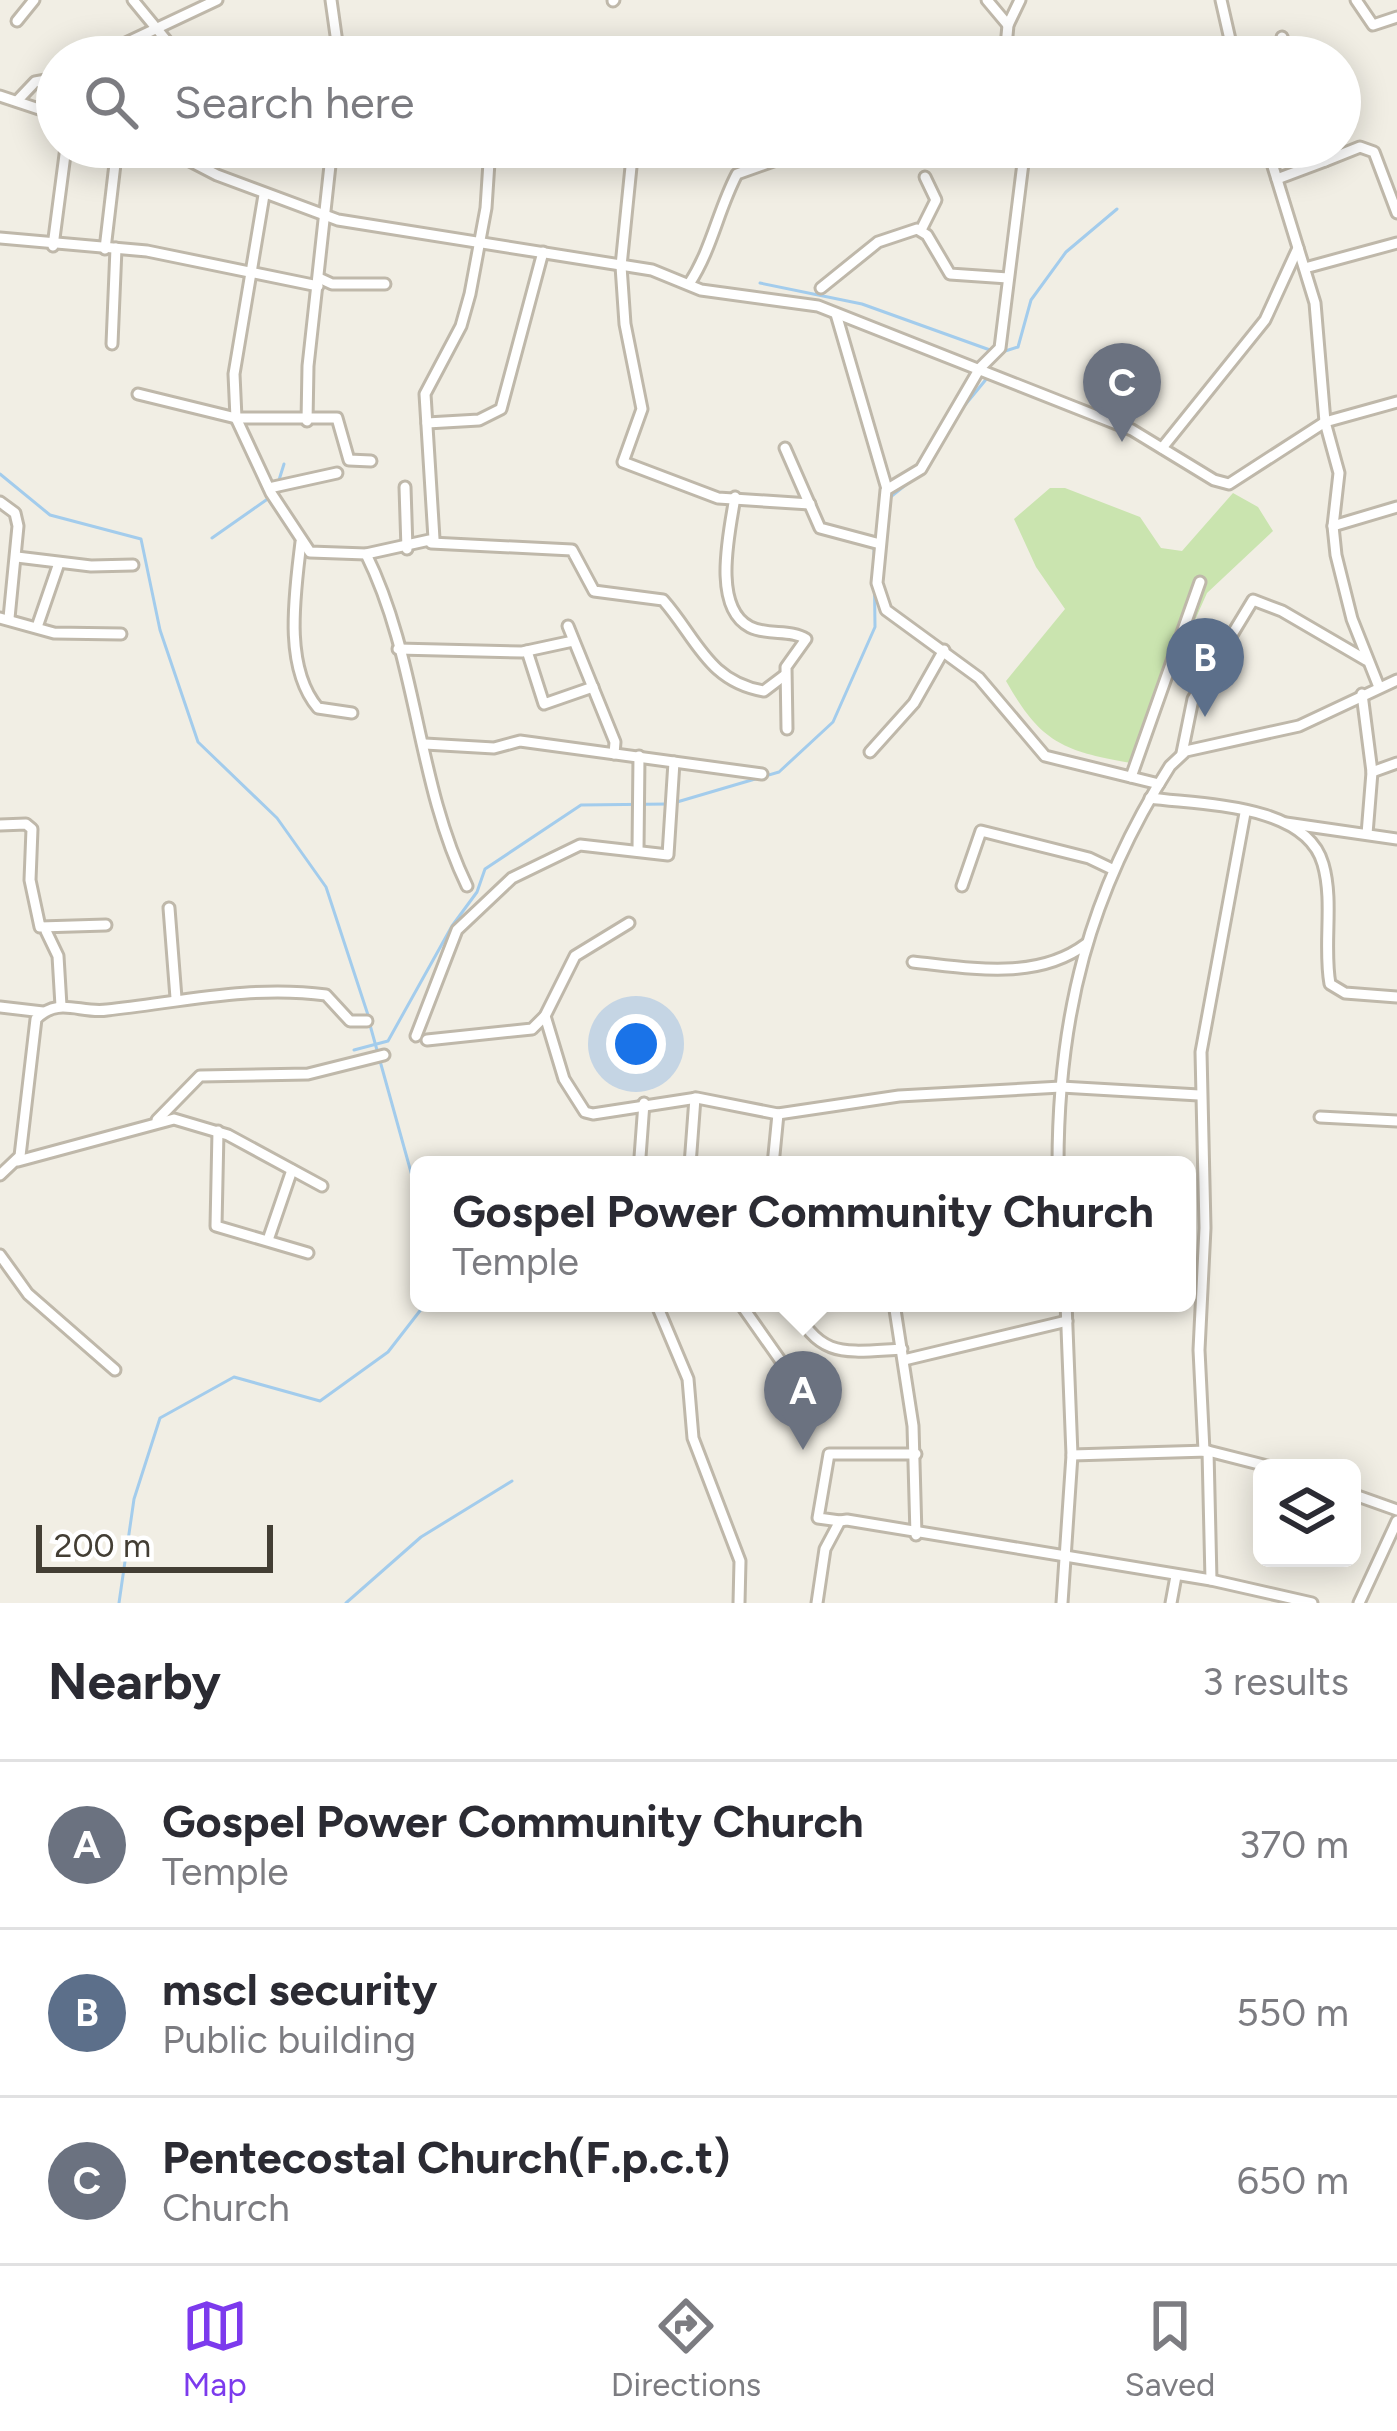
<!DOCTYPE html>
<style>
body{margin:0;font-family:Figtree,sans-serif;background:#f7f7f7;color:#2b2b33}
.controls{position:absolute;right:36px;bottom:36px;display:grid;overflow:hidden;border-radius:18px;box-shadow:0 6px 30px #0003}
.controls button{width:108px;height:108px;display:grid;place-items:center;padding:0;border:0;border-bottom:3px solid #e1e1e2;background:#fff;color:#2b2b33;font:60px sans-serif}
.scale{position:absolute;left:36px;bottom:30px;width:237px;box-sizing:border-box;padding-left:12px;border:6px solid #433e34;border-top:0;font-size:33px;line-height:42px;white-space:nowrap;color:#433e34;-webkit-text-stroke:9px #fff;paint-order:stroke}
.you{position:absolute;left:636px;top:1044px;width:42px;height:42px;margin:-30px;border:9px solid #fff;border-radius:50%;background:#1a73e8;box-shadow:0 0 0 18px #1a73e833}
.badge{display:grid;place-items:center;width:78px;height:78px;border-radius:50%;background:#7c3aed;color:#fff;font-size:39px;font-weight:700}
.pin{position:absolute;translate:-50% -99px;filter:drop-shadow(0 3px 6px #0008)}
.pin::after{content:'';position:absolute;top:63px;width:42px;height:36px;background:inherit;clip-path:polygon(0 0,100% 0,50% 100%)}
.popup{position:absolute;left:410px;top:1156px;width:786px;height:156px;box-sizing:border-box;display:grid;place-content:center;border-radius:18px;background:#fff;filter:drop-shadow(0 3px 9px #0005);font-size:39px;white-space:nowrap;color:#7c7c81}
.popup b{font-size:45px;color:#2b2b33}
.popup::after{content:'';position:absolute;left:50%;top:100%;margin-left:-24px;border:24px solid transparent;border-top-color:#fff}
.list{margin:0;padding:0;list-style:none}
h2{display:flex;justify-content:space-between;align-items:center;height:156px;margin:0;padding:0 48px;font-size:51px}
h2 small{font-size:39px;font-weight:400;color:#7c7c81}
.list li{display:grid;grid-template-columns:78px 1fr auto;gap:36px;align-items:center;box-sizing:border-box;height:168px;padding:0 48px;border-top:3px solid #e1e1e2}
.list b{display:block;font-size:45px;white-space:nowrap}
.list p{margin:0;font-size:39px;white-space:nowrap;color:#7c7c81}
.list em{font-size:39px;font-style:normal;color:#7c7c81}
.icon{flex:none;width:66px;height:66px;fill:none;stroke:currentColor;stroke-width:2;stroke-linecap:round;stroke-linejoin:round}
.map{position:relative;flex:none;width:1397px;height:1603px;overflow:hidden}
.search{position:absolute;background:#fff;box-shadow:0 6px 30px #0003;left:36px;right:36px;top:36px;height:132px;display:flex;align-items:center;gap:30px;box-sizing:border-box;padding:0 42px;border-radius:66px;color:#7c7c81;font-size:45px}
.sheet{height:660px;background:#fff}
nav{display:flex;justify-content:space-around;align-items:center;box-sizing:border-box;height:168px;border-top:3px solid #e1e1e2;background:#fff;font-size:33px;color:#7c7c81}
nav a{display:grid;justify-items:center;gap:6px}
nav .on{color:#7c3aed}
.map>svg:first-child{display:block}
.green{fill:#cae4af}
.lines{fill:none;stroke-linecap:round;stroke-linejoin:round}
.stream{stroke:#a3ccec;stroke-width:3}
.street-casing{stroke:#bfb8aa;stroke-width:15}
.street{stroke:#fff;stroke-width:9}
</style>
<div class="map">
<svg width="1397" height="1603" viewBox="0 0 1397 1603">
<rect width="100%" height="100%" fill="#f1eee4"/>
<path class="green" d="M1050,488H1065L1140,517L1161,548L1182,551L1233,493L1258,507L1273,531L1207,593L1131,763C1063,751 1041,743 1006,681L1065,609L1036,567L1014,519Z"/>
<g class="lines">
<g class="stream">
<path d="M154,147L179,160"/>
<path d="M760,283L862,304L990,350"/>
<path d="M999,353L1018,347L1031,300L1066,252L1117,209"/>
<path d="M960,411L988,377"/>
<path d="M0,474L50,515L141,539L160,630L198,742L277,818L326,887L368,1015"/>
<path d="M279,480L284,464"/>
<path d="M888,499L913,479"/>
<path d="M212,538L269,498"/>
<path d="M677,802L779,772L833,722L875,627L874,548"/>
<path d="M370,1025L419,1201"/>
<path d="M354,1050L388,1041L452,926L477,892L485,869L581,805L668,804"/>
<path d="M119,1603L134,1499L160,1418L234,1377L320,1401L388,1352L426,1303"/>
<path d="M346,1603L421,1537L512,1481"/>
</g>
<defs>
<g id="street">
<path d="M133,0L180,57"/>
<path d="M331,0L339,57"/>
<path d="M987,0L1008,25"/>
<path d="M1221,0L1234,57"/>
<path d="M1356,0L1373,25L1397,17"/>
<path d="M613,1L614,0"/>
<path d="M17,21L34,0"/>
<path d="M1282,37L1289,57"/>
<path d="M96,57L217,0"/>
<path d="M1005,57L1008,25L1020,0"/>
<path d="M0,96L57,115"/>
<path d="M17,101L35,82L57,78"/>
<path d="M163,147L217,175L338,220L652,270L701,290L818,306L1132,430L1214,480L1229,484L1325,422L1397,402"/>
<path d="M558,147L633,152"/>
<path d="M633,147L621,266L625,324L642,409L623,462L718,498L810,504"/>
<path d="M1025,147L1000,348L980,368L921,469L886,490L877,583L886,610L979,678L1045,756L1159,784"/>
<path d="M1267,147L1315,303L1325,422L1339,473L1333,526L1336,555L1352,619L1379,687"/>
<path d="M1320,147L1325,161L1360,147L1374,152L1397,213"/>
<path d="M1277,179L1325,161"/>
<path d="M264,195L234,374L236,418L271,493L310,552L366,554L434,539L425,394L461,326L470,294L486,208L490,147"/>
<path d="M921,230L936,200L925,177"/>
<path d="M0,238L147,251L318,286"/>
<path d="M53,246L66,147"/>
<path d="M105,249L117,147"/>
<path d="M1305,268L1397,243"/>
<path d="M319,278L332,284H385"/>
<path d="M689,284C712,249 718,210 737,174L813,147"/>
<path d="M821,288L878,242L917,229L927,235L950,274L1008,278"/>
<path d="M836,314L887,489"/>
<path d="M112,344L116,248"/>
<path d="M138,394L236,418H337L349,460L371,461"/>
<path d="M307,421L308,366L332,147"/>
<path d="M427,423L479,420L501,409L543,252"/>
<path d="M785,448L820,528L880,544"/>
<path d="M1162,448L1265,320L1298,248"/>
<path d="M405,487L407,549"/>
<path d="M269,488L337,473"/>
<path d="M735,497C730,530 711,607 750,627C768,636 791,629 806,639L786,667L787,729"/>
<path d="M0,502L15,513L18,526L9,618"/>
<path d="M1333,526L1397,507"/>
<path d="M301,542C295,593 283,667 318,708L352,713"/>
<path d="M431,543L572,550L594,591L663,600C696,637 708,682 764,691L785,675"/>
<path d="M366,554C418,659 416,781 467,886"/>
<path d="M17,557L91,566L133,565"/>
<path d="M0,618L54,633L121,634"/>
<path d="M568,626L615,742L614,754"/>
<path d="M37,627L59,563"/>
<path d="M398,649L522,652L573,641"/>
<path d="M527,651L544,704L593,687"/>
<path d="M1362,694L1372,772L1367,834"/>
<path d="M425,744L494,748L520,741L762,774"/>
<path d="M870,752L914,703L944,650"/>
<path d="M1182,753L1193,699L1253,600L1282,611L1366,660"/>
<path d="M1372,772L1397,763"/>
<path d="M1131,777L1200,582"/>
<path d="M1150,798C1200,805 1306,803 1323,864C1334,902 1323,946 1330,984L1345,993L1397,997"/>
<path d="M1286,823L1397,839"/>
<path d="M0,825L26,824L32,829L30,880L40,927L106,925"/>
<path d="M638,850L639,756"/>
<path d="M962,886L981,831L1089,858L1112,869"/>
<path d="M169,908L176,998"/>
<path d="M46,931L58,956L61,1006"/>
<path d="M913,962C971,968 1037,981 1086,944"/>
<path d="M0,1007L43,1012"/>
<path d="M545,1016L564,1079L585,1112L593,1114L697,1098L778,1114L899,1096L1061,1087L1199,1095"/>
<path d="M416,1036L457,930L512,878L580,845L668,855L674,762"/>
<path d="M427,1040L532,1029L545,1016L575,956L629,923"/>
<path d="M1320,1117L1397,1121"/>
<path d="M157,1120L200,1076L308,1074L384,1055"/>
<path d="M218,1131L216,1226L308,1253"/>
<path d="M640,1157L644,1103"/>
<path d="M18,1161L174,1119L228,1135L322,1186"/>
<path d="M690,1165L695,1098"/>
<path d="M773,1165L778,1114"/>
<path d="M1058,1165C1058,1015 1089,893 1170,766L1186,751L1299,726L1397,680"/>
<path d="M0,1175L20,1156L36,1019C59,996 80,1014 107,1010C181,1002 251,985 326,995L350,1021H367"/>
<path d="M268,1240L292,1170"/>
<path d="M0,1255L28,1294L115,1370"/>
<path d="M656,1303L688,1379L693,1438L740,1561L739,1603"/>
<path d="M740,1303L785,1367"/>
<path d="M792,1303C819,1360 845,1352 902,1349"/>
<path d="M894,1303L913,1426L916,1535"/>
<path d="M904,1360L1067,1321"/>
<path d="M1204,1451L1199,1350L1205,1228L1201,1052L1245,813"/>
<path d="M1208,1451L1211,1580"/>
<path d="M1072,1455L1208,1451L1275,1468"/>
<path d="M1352,1494L1397,1510"/>
<path d="M840,1521L818,1518L829,1454H916"/>
<path d="M817,1603L825,1549L840,1521L847,1520L1211,1580L1312,1603"/>
<path d="M1062,1603L1072,1455L1066,1303"/>
<path d="M1171,1603L1176,1576"/>
<path d="M1359,1603L1397,1521"/>
</g>
</defs>
<use href="#street" class="street-casing"/>
<use href="#street" class="street"/>
</g>
</svg>
<div class="controls">
<button><svg class="icon" aria-label="layers" viewBox="0 0 24 24"><path d="M12 4l9 5-9 5-9-5zM3 14l9 5 9-5"/></svg></button>
</div>
<div class="scale">200 m</div>
<div class="you"></div>
<div class="pin badge" style="left:803px;top:1450px;background:#6b7280">A</div>
<div class="popup"><b>Gospel Power Community Church</b>Temple</div>
<div class="pin badge" style="left:1205px;top:717px;background:#5c6f8a">B</div>
<div class="pin badge" style="left:1122px;top:442px;background:#6b7280">C</div>
<div class="search"><svg class="icon" aria-label="search" viewBox="0 0 24 24"><circle cx="10" cy="10" r="6"/><path d="M15 15l6 6"/></svg>Search here</div>
</div>
<section class="sheet">
<h2>Nearby<small>3 results</small></h2>
<ul class="list">
<li><span class="badge" style="background:#6b7280">A</span><div><b>Gospel Power Community Church</b><p>Temple</p></div><em>370 m</em></li>
<li><span class="badge" style="background:#5c6f8a">B</span><div><b>mscl security</b><p>Public building</p></div><em>550 m</em></li>
<li><span class="badge" style="background:#6b7280">C</span><div><b>Pentecostal Church(F.p.c.t)</b><p>Church</p></div><em>650 m</em></li>
</ul>
</section>
<nav>
<a class="on"><svg class="icon" aria-label="map" viewBox="0 0 24 24"><path d="M3 6l6-2 6 2 6-2v14l-6 2-6-2-6 2zM9 4v14M15 6v14"/></svg>Map</a>
<a><svg class="icon" aria-label="directions" viewBox="0 0 24 24"><path d="M12 3l9 9-9 9-9-9zM9 14v-3h6M13 9l2 2-2 2"/></svg>Directions</a>
<a><svg class="icon" aria-label="saved" viewBox="0 0 24 24"><path d="M7 4h10v16l-5-4-5 4z"/></svg>Saved</a>
</nav>
